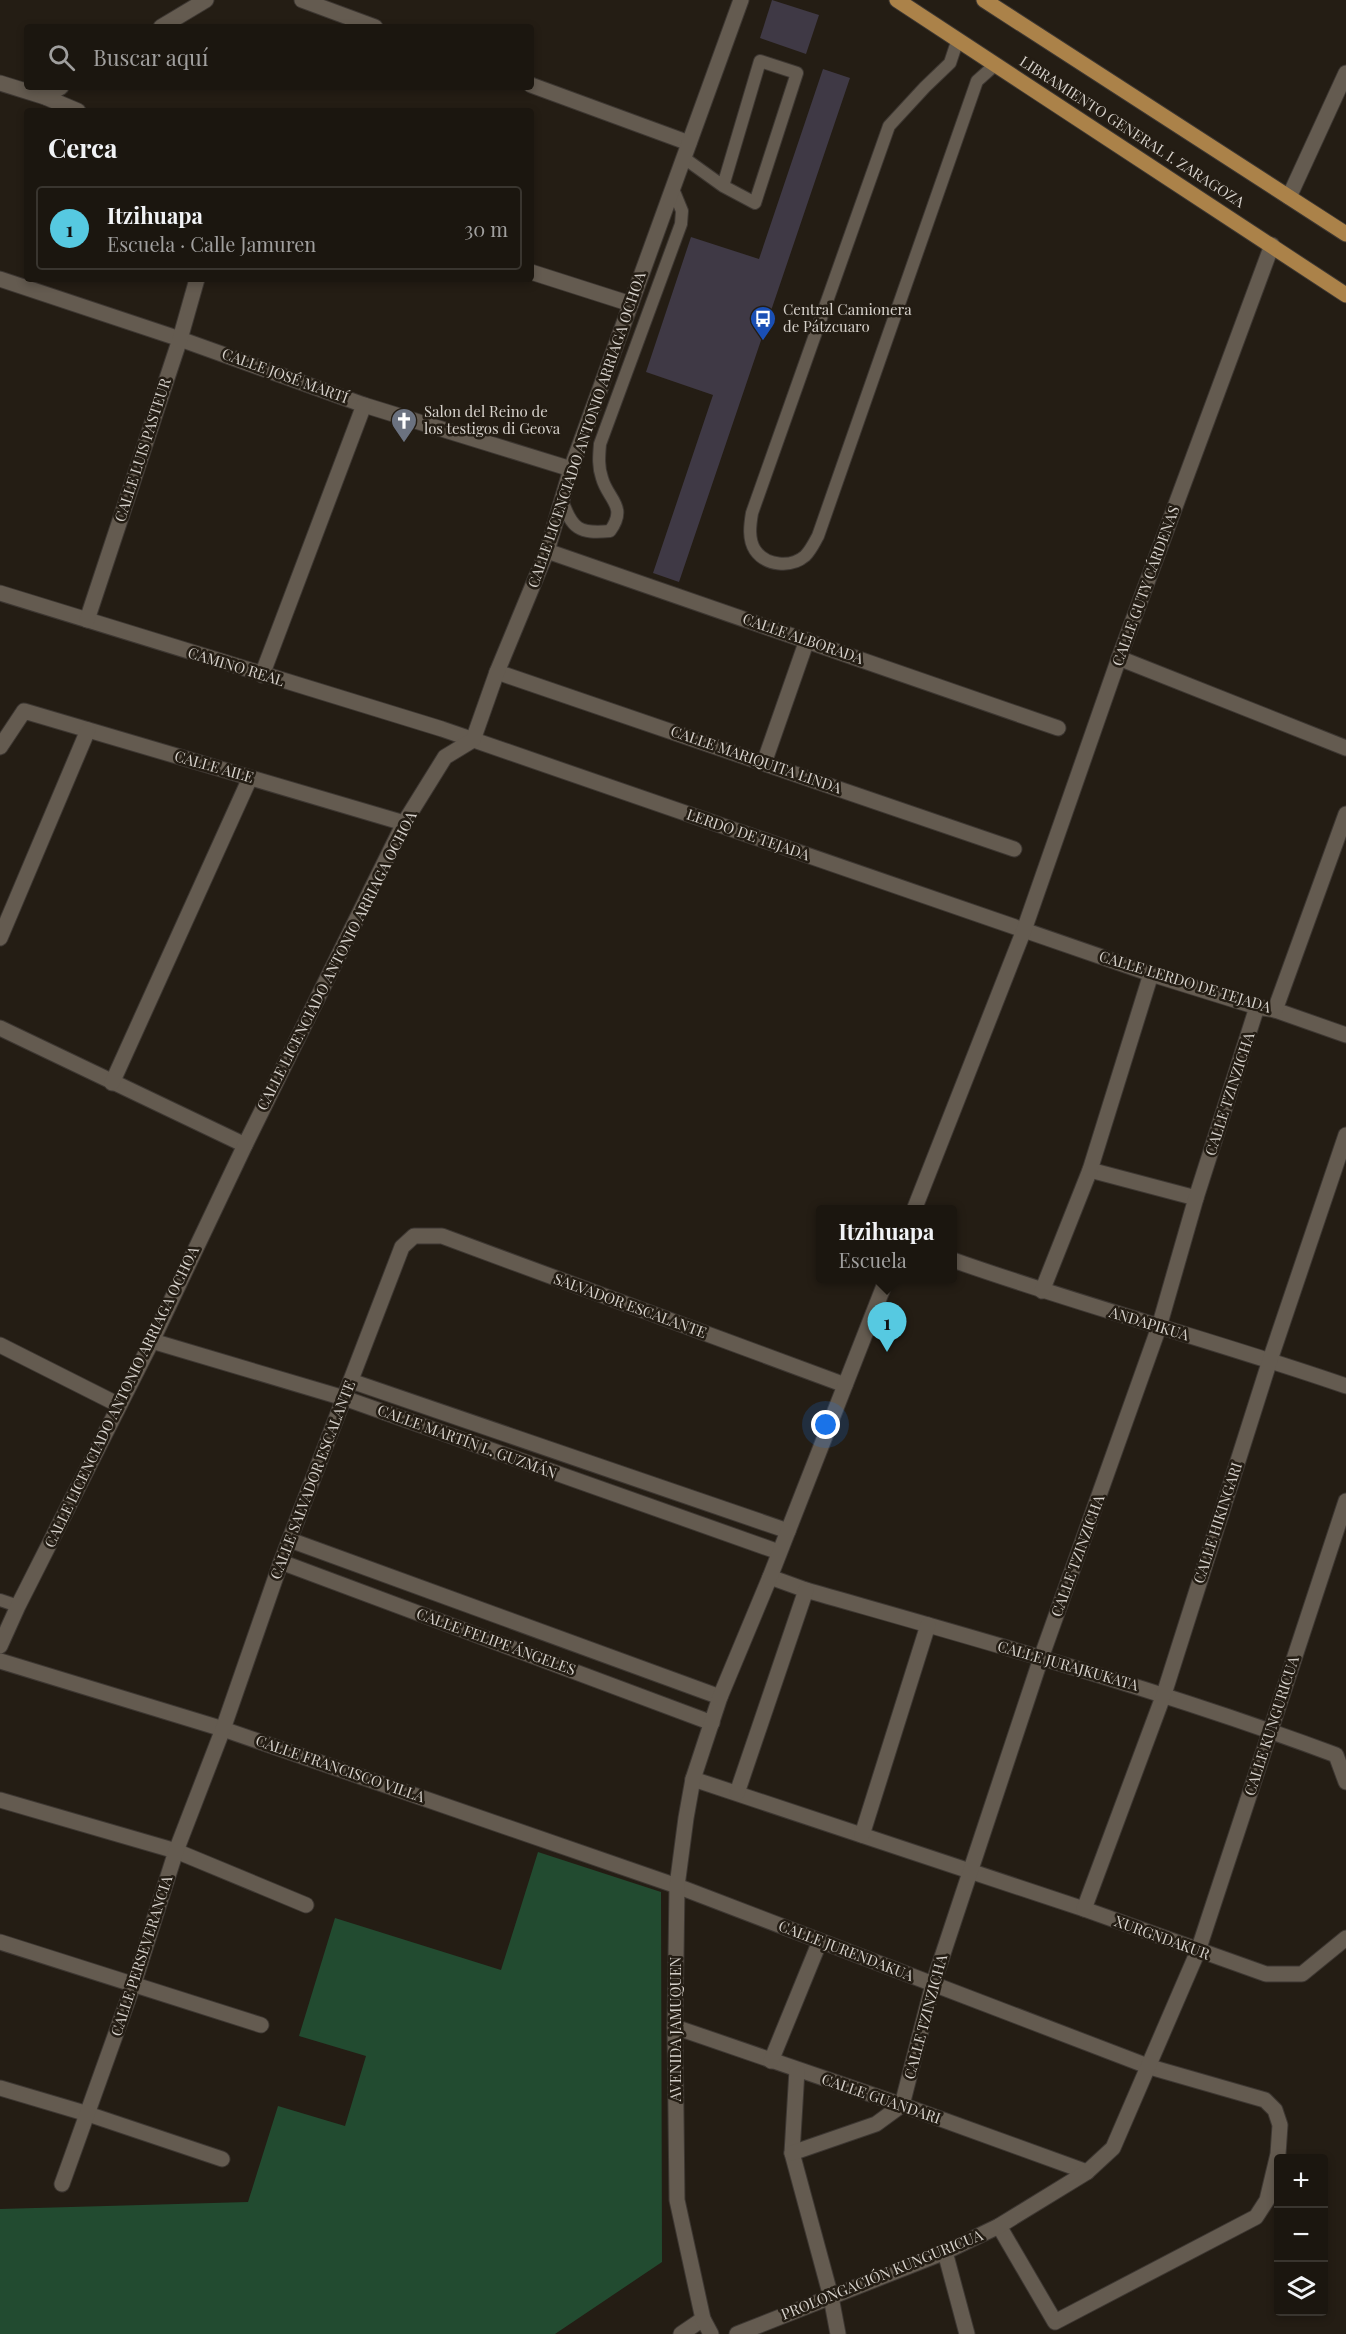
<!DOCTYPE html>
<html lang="es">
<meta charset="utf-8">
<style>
body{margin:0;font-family:"Playfair Display",serif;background:#241f18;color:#f1f3f6}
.controls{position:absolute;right:18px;bottom:18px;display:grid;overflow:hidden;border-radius:6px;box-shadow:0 3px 9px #0003}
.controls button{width:54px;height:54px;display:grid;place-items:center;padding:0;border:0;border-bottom:2px solid #39352f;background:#1b160f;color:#f1f3f6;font:30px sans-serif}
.you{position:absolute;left:826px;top:1425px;width:21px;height:21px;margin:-15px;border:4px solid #fff;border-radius:50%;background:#1a73e8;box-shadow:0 0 0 9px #1a73e833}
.badge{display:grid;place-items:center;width:39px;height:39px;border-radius:50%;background:#56c9e1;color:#111;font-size:20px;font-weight:700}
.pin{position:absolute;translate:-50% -50px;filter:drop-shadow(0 2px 3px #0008)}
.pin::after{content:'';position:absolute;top:32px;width:21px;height:18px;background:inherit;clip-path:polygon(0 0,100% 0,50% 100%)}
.popup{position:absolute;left:816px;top:1205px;width:141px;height:78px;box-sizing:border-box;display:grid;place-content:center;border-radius:6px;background:#1b160f;filter:drop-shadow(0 2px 4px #0005);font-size:20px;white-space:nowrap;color:#a09f9e}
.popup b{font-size:22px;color:#f1f3f6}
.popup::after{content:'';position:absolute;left:50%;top:100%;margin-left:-12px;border:12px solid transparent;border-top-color:#1b160f}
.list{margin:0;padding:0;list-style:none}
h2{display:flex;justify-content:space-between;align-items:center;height:78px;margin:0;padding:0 24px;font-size:26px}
h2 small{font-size:20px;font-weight:400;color:#a09f9e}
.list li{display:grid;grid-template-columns:39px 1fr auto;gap:18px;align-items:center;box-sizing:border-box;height:84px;margin:0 12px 12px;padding:0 12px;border:2px solid #39352f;border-radius:6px}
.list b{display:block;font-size:22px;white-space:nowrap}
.list p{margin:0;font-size:20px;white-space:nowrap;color:#a09f9e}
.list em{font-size:20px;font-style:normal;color:#a09f9e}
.icon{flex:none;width:33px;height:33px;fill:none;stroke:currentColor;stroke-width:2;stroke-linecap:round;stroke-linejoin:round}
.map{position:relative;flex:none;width:1346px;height:2334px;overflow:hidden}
.search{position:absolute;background:#1b160f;box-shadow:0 3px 9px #0003;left:24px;top:24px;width:510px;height:66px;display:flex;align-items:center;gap:15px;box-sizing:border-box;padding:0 21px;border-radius:6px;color:#a09f9e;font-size:22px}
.panel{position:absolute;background:#1b160f;box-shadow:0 3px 9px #0003;left:24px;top:108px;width:510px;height:174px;border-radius:6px}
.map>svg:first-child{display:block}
.green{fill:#224b30}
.building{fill:#3f3945}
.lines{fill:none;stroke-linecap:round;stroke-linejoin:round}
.lane-casing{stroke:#3d3732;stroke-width:14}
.street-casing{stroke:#3d3732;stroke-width:17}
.primary-casing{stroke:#3d3732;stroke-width:17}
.lane{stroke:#645b50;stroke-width:12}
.street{stroke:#645b50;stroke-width:15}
.primary{stroke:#ab8249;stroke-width:15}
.labels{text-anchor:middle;stroke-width:5;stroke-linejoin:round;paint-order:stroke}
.street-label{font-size:15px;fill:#d6d1cb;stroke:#241d14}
.poi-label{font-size:15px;fill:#d6d1cb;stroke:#241d14;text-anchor:start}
</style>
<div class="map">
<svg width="1346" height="2334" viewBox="0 0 1346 2334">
<rect width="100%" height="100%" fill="#241d14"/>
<path class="green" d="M538,1852L661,1892L662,2262L555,2334H0V2209L248,2202L278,2106L345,2126L366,2056L299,2036L335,1918L501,1970Z"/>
<g class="building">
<path d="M772,0L819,15L806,54L760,38Z"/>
<path d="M823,69L850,78L679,582L653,573L713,395L646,372L691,237L759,259Z"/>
</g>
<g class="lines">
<defs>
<g id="lane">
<path d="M958,39L950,63L925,87L889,126L752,513C750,525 748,539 755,550C766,566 791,568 805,556C811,550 814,543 818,536L977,81L996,64"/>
<path d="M684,158L723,186L755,203L797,73L760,61L723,186"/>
<path d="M562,500C572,529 579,534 610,531C628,506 608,500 602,478C598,467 599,456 600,444L681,224L682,211L673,189"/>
<path d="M0,1600L18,1606"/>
</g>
<g id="street">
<path d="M302,0L375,27"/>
<path d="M161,27L206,0"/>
<path d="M0,83L45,97L78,111"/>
<path d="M531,85L689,143"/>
<path d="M45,97L61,87"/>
<path d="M1289,197L1346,73"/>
<path d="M531,272L631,304"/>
<path d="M0,279L180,339L364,405L571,469"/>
<path d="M547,551L1058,728"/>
<path d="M0,593L442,729L1151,974L1257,1007L1275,1010L1346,1035"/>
<path d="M87,620L180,339L197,279"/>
<path d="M1119,658L1346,748"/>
<path d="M497,672L1014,849"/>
<path d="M262,675L364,405"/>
<path d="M0,747L24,711L404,823"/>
<path d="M764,763L807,640"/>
<path d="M0,938L88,730"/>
<path d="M1275,1010L1346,814"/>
<path d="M0,1028L245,1145"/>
<path d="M112,1083L250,778"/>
<path d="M1090,1170L1196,1198"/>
<path d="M914,1210L1024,930L1119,658L1272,245"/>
<path d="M953,1260C1083,1306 1216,1341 1346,1386"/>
<path d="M1042,1291L1090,1170L1151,974"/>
<path d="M152,1341L344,1398L779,1552"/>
<path d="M0,1345L119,1405"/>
<path d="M351,1381L788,1531"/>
<path d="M290,1540L720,1697"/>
<path d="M281,1562L712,1723"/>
<path d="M770,1577L806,1590C984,1641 1162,1690 1336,1755L1346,1782"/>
<path d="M0,1646L18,1606L152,1341L245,1145L404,823L445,757L473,740L497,672L547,551L571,469L741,0"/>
<path d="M0,1661L223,1729L677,1886L1150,2067L1265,2100L1275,2110L1280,2125L1278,2154L1267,2200L1256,2217L1055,2322L999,2226"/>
<path d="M693,1779L1084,1909L1266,1974H1302L1346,1938"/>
<path d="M737,1793L806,1590"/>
<path d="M0,1800L176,1851L306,1905"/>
<path d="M862,1835L928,1625"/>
<path d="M1084,1909L1164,1694L1270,1360L1346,1135"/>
<path d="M0,1942L261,2025"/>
<path d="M675,2027L902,2105L1087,2172"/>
<path d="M771,2061L820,1941"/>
<path d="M797,2070L792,2153L831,2297L838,2334"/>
<path d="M0,2088L88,2114L222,2159"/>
<path d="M792,2153L876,2124L902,2105L933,1984L1041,1658L1159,1327L1196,1198L1257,1007"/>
<path d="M62,2184L134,1983L176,1851L223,1729L281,1562L402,1247L414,1236H442L845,1385"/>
<path d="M945,2252L967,2334"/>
<path d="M681,2334L703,2319"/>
<path d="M711,2334L703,2319L677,2200L675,2027L677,1886L686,1818L693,1779L720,1697L770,1577L887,1278"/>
<path d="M737,2334L945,2252L999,2226L1087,2172L1113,2148L1198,1951L1346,1501"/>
</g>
<g id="primary">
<path d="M897,0L1346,295"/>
<path d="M984,0L1346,234"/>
</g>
</defs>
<use href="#lane" class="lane-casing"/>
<use href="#street" class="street-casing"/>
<use href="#primary" class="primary-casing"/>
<use href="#lane" class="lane"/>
<use href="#street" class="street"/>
<use href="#primary" class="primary"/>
</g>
<defs>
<symbol id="bus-pin" viewBox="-11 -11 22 30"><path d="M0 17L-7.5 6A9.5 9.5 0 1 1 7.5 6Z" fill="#1a4fb4" stroke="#241d14"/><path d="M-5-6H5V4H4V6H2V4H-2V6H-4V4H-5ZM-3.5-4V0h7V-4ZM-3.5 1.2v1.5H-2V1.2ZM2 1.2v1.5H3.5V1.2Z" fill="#fff"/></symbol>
<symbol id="church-pin" viewBox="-11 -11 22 30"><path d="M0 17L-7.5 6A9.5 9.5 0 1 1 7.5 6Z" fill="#6b7280" stroke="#241d14"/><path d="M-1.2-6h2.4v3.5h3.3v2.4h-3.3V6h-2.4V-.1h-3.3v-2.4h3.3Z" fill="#fff"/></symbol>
</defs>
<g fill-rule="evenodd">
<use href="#bus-pin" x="748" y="304" width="30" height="40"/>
<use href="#church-pin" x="389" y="406" width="30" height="40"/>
</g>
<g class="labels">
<g class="street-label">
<text transform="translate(1132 132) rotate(33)" y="5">LIBRAMIENTO GENERAL I. ZARAGOZA</text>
<text transform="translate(285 376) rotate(20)" y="5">CALLE JOSÉ MARTÍ</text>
<text transform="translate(587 430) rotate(-71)" y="5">CALLE LICENCIADO ANTONIO ARRIAGA OCHOA</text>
<text transform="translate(143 450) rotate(-72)" y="5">CALLE LUIS PASTEUR</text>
<text transform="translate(1146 586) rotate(-70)" y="5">CALLE GUTY CÁRDENAS</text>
<text transform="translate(803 639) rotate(19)" y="5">CALLE ALBORADA</text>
<text transform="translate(236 667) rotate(17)" y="5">CAMINO REAL</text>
<text transform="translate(756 760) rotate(19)" y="5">CALLE MARIQUITA LINDA</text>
<text transform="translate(214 767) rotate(16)" y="5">CALLE AILE</text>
<text transform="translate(748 835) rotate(19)" y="5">LERDO DE TEJADA</text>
<text transform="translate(337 961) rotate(-63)" y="5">CALLE LICENCIADO ANTONIO ARRIAGA OCHOA</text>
<text transform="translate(1185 982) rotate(17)" y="5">CALLE LERDO DE TEJADA</text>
<text transform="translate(1230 1094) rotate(-72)" y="5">CALLE TZINZICHA</text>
<text transform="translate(630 1306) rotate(20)" y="5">SALVADOR ESCALANTE</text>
<text transform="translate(1149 1324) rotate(17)" y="5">ANDAPIKUA</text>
<text transform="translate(122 1397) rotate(-64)" y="5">CALLE LICENCIADO ANTONIO ARRIAGA OCHOA</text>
<text transform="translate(467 1442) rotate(20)" y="5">CALLE MARTÍN L. GUZMÁN</text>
<text transform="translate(313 1480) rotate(-69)" y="5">CALLE SALVADOR ESCALANTE</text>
<text transform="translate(1218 1523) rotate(-72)" y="5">CALLE HIKINGARI</text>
<text transform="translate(1078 1556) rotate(-70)" y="5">CALLE TZINZICHA</text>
<text transform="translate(496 1642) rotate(20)" y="5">CALLE FELIPE ÁNGELES</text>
<text transform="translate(1068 1666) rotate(16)" y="5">CALLE JURAJKUKATA</text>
<text transform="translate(1272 1726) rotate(-72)" y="5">CALLE KUNGURICUA</text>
<text transform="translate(340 1769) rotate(19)" y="5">CALLE FRANCISCO VILLA</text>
<text transform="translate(1162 1938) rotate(20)" y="5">XURGNDAKUR</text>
<text transform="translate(846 1951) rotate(21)" y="5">CALLE JURENDAKUA</text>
<text transform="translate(142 1956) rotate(-72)" y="5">CALLE PERSEVERANCIA</text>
<text transform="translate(926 2017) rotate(-75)" y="5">CALLE TZINZICHA</text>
<text transform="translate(676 2029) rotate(-90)" y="5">AVENIDA JAMUQUEN</text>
<text transform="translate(881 2099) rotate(19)" y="5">CALLE GUANDARI</text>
<text transform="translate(882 2275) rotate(-22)" y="5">PROLONGACIÓN KUNGURICUA</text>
</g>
<g class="poi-label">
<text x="783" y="315">Central Camionera<tspan x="783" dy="17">de Pátzcuaro</tspan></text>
<text x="424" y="417">Salon del Reino de<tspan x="424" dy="17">los testigos di Geova</tspan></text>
</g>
</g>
</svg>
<div class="controls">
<button>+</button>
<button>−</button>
<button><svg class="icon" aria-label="layers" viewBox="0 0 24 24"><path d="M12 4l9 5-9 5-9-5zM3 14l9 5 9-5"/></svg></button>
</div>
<div class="you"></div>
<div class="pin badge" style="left:887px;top:1352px">1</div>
<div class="popup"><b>Itzihuapa</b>Escuela</div>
<div class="search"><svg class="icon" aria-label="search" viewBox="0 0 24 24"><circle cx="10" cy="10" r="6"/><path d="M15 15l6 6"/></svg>Buscar aquí</div>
<section class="panel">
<h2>Cerca<small></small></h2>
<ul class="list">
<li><span class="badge">1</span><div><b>Itzihuapa</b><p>Escuela · Calle Jamuren</p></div><em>30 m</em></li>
</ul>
</section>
</div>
